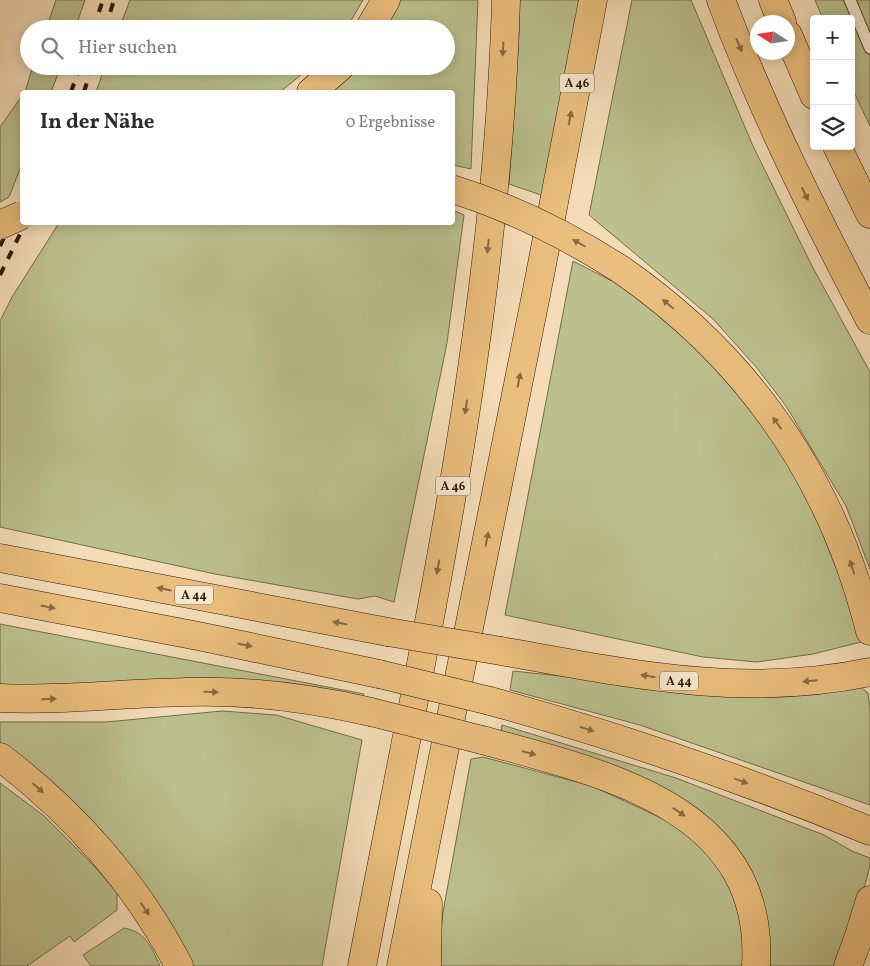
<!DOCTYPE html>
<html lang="de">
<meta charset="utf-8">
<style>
body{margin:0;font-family:Vollkorn,serif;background:#f7f7f7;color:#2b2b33}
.controls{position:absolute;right:15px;top:15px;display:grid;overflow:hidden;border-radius:5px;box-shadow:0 2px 12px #0003}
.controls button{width:45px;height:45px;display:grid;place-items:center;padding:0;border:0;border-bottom:1px solid #e1e1e2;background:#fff;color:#2b2b33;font:25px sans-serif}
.compass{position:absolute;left:750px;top:15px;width:45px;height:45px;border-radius:50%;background:#fff;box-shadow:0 2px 12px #0003;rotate:282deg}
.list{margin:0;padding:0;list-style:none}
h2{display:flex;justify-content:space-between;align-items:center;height:65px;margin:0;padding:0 20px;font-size:21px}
h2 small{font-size:16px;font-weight:400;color:#7c7c81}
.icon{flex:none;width:28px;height:28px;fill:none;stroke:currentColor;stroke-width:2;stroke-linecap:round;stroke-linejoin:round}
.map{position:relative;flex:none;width:870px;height:966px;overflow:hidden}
.search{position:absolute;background:#fff;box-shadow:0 2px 12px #0003;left:20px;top:20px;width:435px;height:55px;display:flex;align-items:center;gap:12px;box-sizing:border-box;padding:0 18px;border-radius:28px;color:#7c7c81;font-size:19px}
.panel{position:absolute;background:#fff;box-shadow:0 2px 12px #0003;left:20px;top:90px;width:435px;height:135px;border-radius:5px}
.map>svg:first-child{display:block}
.green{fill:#bbc08e;stroke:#746c4a}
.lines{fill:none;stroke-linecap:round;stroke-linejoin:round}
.service-casing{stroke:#5e4832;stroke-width:13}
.motorway-casing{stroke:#2d1706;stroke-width:29}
.service{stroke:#f7e8d0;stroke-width:11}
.motorway{stroke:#eabe7c;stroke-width:28}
.rail{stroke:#2d1706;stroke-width:4;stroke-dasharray:9 9;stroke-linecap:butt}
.motorway-bridge-casing{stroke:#2d1706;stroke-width:29;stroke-linecap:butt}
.motorway-bridge{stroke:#eabe7c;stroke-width:28}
.oneway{fill:#8c6a41}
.labels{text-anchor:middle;stroke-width:5;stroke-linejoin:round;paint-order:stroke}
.shield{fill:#f7e8d0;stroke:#6a5643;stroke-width:1}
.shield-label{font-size:12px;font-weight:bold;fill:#2d1706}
</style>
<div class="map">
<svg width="870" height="966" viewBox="0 0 870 966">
<rect width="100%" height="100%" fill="#f3dcb7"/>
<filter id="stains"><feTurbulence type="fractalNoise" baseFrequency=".004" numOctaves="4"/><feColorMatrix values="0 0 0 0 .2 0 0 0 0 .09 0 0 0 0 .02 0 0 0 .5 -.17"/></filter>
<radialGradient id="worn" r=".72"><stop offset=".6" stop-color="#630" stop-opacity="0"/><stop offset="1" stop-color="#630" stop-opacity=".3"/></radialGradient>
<g class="green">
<path d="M56,0H85L75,29H46Z"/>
<path d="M130,0H363L346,29H119Z"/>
<path d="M396,0H478L471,169L453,165L452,92H325L352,66H446V29H380Z"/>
<path d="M519,0H581L544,196L509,184L519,34Z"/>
<path d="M632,0H691L753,146L812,266L870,372V569L846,506L786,406L757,368L713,319L589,215Z"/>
<path d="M815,0H870V126L851,86V19H823Z"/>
<path d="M33,66H61L51,92H25Z"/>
<path d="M105,66H312L280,92H96Z"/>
<path d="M22,96V164L9,197L0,202V127Z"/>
<path d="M453,210L464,215L447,343L394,602L375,596L358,599L215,574L0,527V321L12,297L59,223L452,222Z"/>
<path d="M573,261L610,280L623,281L734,380L794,461L865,641L813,654L757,662L703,657L505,615Z"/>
<path d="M0,624L364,694L362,704L0,691Z"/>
<path d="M513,671L580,678L861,687L868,693L870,709V805L640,725L510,690Z"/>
<path d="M222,711L276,715L362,740L322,966H189L0,747V722H106Z"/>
<path d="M502,725L676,778L824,835L852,851L870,858V866L851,937L839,966H763L705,820L500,738Z"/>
<path d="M483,757L592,786L670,822L695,842L716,863L732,892L744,933L743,966H440L438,959L443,912L471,759Z"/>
<path d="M0,783L43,815L96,868L117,893V910L74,942L70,936L27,966H0Z"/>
<path d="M124,928C146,932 151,947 160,966H91L83,955Z"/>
</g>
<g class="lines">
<defs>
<path id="service" d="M850,0L870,48"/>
<g id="motorway">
<path d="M721,0C762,110 815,216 870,320"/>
<path d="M773,0L782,22"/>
<path d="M369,29L386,0"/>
<path d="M788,35L814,95"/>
<path d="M311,92L341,66"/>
<path d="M837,146L870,214"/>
<path d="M620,269C749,358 832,479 870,631"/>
<path d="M0,558L388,632"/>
<path d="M0,598L198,636L379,674"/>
<path d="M501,651C625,673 744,699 870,672"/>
<path d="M0,698C62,701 124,693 186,692C249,690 310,698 371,712"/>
<path d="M490,701C619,736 746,780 870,831"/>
<path d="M482,740C602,773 766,807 756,966"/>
<path d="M0,757C73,812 137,884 179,966"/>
<path d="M362,966C423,647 497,326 506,0"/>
<path d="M401,966L537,290L593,0"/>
<path d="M427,966L428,903"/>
<path d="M848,966L859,936L870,900"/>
</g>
</defs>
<use href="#service" class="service-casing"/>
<use href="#motorway" class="motorway-casing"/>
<use href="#service" class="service"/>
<use href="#motorway" class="motorway"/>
<g class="rail">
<path d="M93,29L103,0"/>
<path d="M105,29L114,0"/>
<path d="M71,92L80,66"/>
<path d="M84,92L92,66"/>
<path d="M0,246L22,201"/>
<path d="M0,275L26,222"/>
</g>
<defs>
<g id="motorway-bridge">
<path d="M452,189C513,208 567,235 620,269"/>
<path d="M0,225L22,215"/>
<path d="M388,632L501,651"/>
<path d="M379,674L490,701"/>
<path d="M371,712L482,740"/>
</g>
</defs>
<use href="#motorway-bridge" class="motorway-bridge-casing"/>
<use href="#motorway-bridge" class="motorway-bridge"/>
</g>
<defs><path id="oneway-solid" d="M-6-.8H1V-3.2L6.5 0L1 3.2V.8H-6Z" transform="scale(1.25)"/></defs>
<g class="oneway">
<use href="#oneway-solid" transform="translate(739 45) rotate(68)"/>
<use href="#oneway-solid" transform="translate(503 49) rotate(93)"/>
<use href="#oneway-solid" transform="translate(570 118) rotate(-79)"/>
<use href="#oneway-solid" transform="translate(805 194) rotate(64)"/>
<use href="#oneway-solid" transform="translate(579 243) rotate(-150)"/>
<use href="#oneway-solid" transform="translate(488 246) rotate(97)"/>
<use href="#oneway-solid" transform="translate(668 304) rotate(-140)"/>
<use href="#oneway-solid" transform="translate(519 380) rotate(-79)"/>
<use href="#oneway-solid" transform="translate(466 407) rotate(98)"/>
<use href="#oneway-solid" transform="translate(777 423) rotate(-126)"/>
<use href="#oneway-solid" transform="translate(487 539) rotate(-79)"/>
<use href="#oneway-solid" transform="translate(438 567) rotate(100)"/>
<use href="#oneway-solid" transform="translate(852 567) rotate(-109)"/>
<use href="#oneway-solid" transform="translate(164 589) rotate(-169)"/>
<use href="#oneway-solid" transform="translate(48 607) rotate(11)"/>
<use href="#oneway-solid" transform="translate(340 623) rotate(-169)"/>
<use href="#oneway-solid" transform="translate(245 645) rotate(12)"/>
<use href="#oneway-solid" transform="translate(648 676) rotate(-171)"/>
<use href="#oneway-solid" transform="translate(810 681) rotate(175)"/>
<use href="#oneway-solid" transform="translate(211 692) rotate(1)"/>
<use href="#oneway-solid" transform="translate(49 699) rotate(-1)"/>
<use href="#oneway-solid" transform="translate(587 729) rotate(17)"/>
<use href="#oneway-solid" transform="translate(529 753) rotate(16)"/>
<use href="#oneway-solid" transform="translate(741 781) rotate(20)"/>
<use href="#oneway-solid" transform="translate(38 788) rotate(41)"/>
<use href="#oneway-solid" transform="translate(679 812) rotate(34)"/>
<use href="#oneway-solid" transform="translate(145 909) rotate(56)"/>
</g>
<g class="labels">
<g class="shield">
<rect x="559.5" y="73.5" width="35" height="19" rx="4"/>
<rect x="435.5" y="476.5" width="35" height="19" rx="4"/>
<rect x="175" y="585.5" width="38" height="19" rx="4"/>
<rect x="660" y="671.5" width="38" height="19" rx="4"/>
</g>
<g class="shield-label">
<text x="577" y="87">A 46</text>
<text x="453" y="490">A 46</text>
<text x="194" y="599">A 44</text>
<text x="679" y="685">A 44</text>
</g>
</g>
<rect width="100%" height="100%" filter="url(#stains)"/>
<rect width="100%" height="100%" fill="url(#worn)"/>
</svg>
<div class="controls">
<button>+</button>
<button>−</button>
<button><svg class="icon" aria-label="layers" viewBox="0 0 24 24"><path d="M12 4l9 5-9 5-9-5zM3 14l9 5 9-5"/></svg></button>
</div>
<svg class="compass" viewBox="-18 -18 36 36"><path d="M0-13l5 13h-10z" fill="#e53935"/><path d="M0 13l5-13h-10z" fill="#7c7c81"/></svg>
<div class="search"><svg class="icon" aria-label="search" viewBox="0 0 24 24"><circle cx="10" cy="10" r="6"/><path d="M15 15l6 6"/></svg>Hier suchen</div>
<section class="panel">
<h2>In der Nähe<small>0 Ergebnisse</small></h2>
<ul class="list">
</ul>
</section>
</div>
